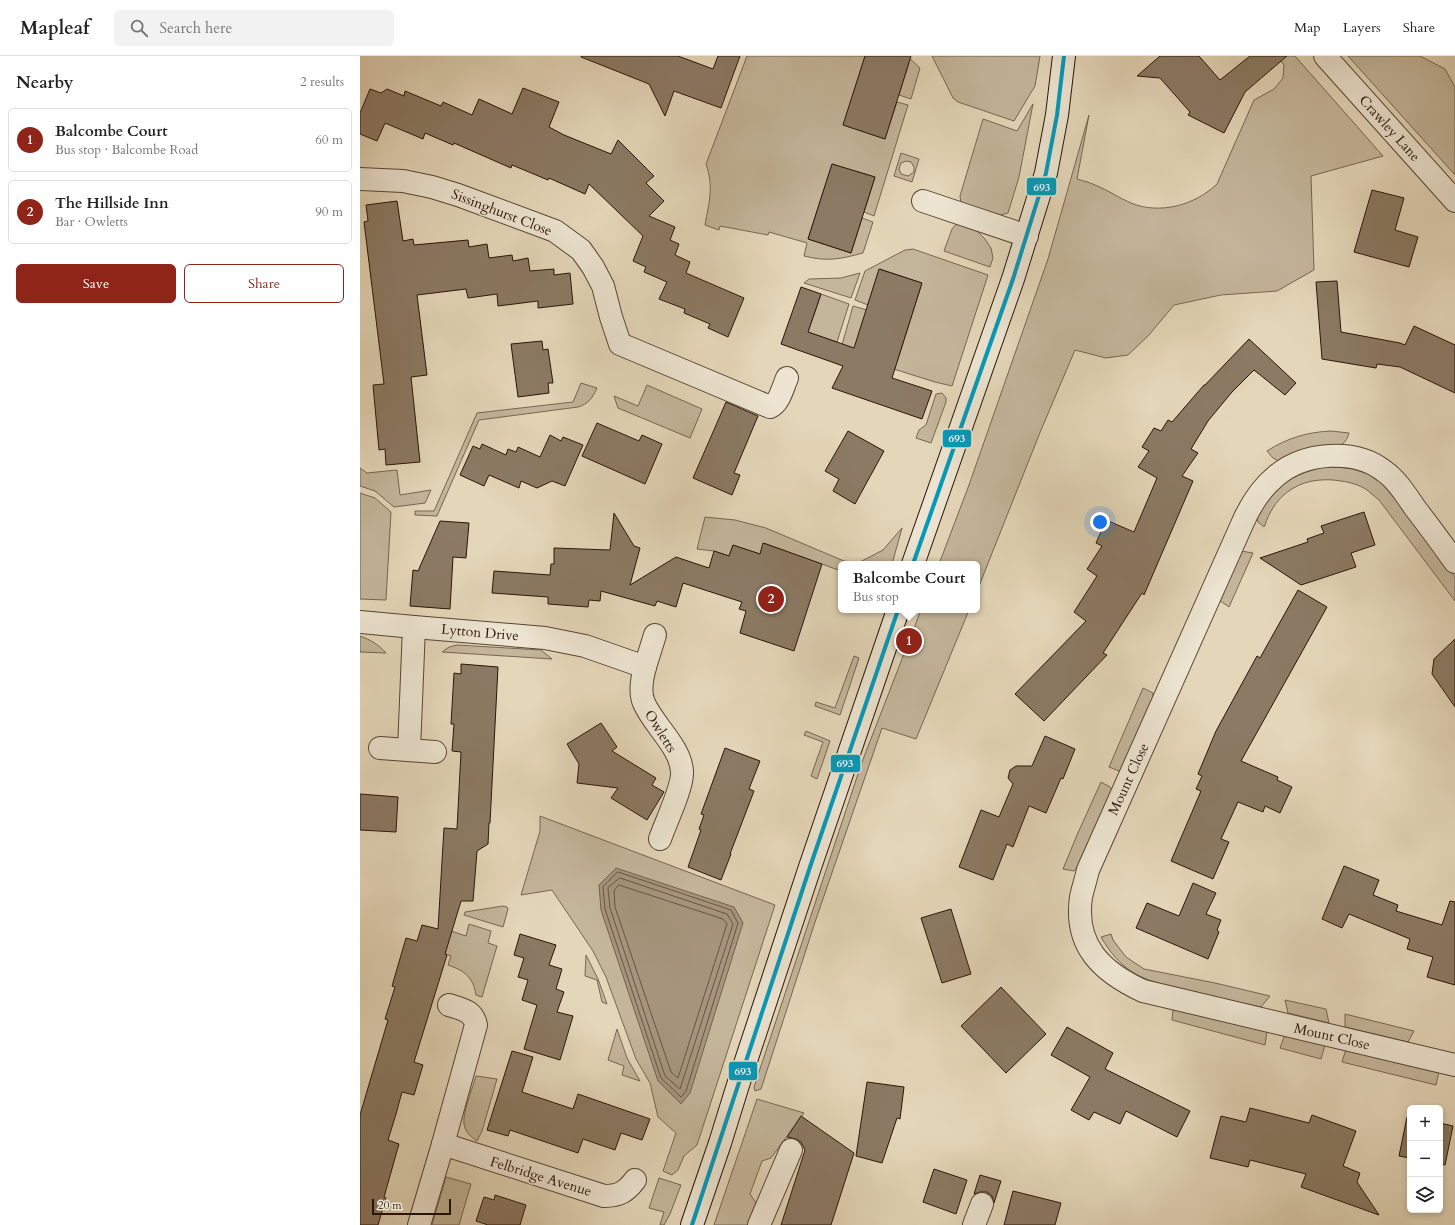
<!DOCTYPE html>
<meta charset="utf-8">
<style>
body{margin:0;font-family:Cardo,serif;background:#f2f2f2;color:#222}
.controls{position:absolute;right:12px;bottom:12px;display:grid;overflow:hidden;border-radius:6px;box-shadow:0 2px 6px #0003}
.controls button{width:36px;height:36px;display:grid;place-items:center;padding:0;border:0;border-bottom:1px solid #e0e0e0;background:#fff;color:#222;font:20px sans-serif}
.scale{position:absolute;left:12px;bottom:10px;width:79px;box-sizing:border-box;padding-left:4px;border:2px solid #2a1508;border-top:0;font-size:11px;line-height:14px;white-space:nowrap;color:#2a1508;-webkit-text-stroke:3px #ede5d2;paint-order:stroke}
.you{position:absolute;left:740px;top:466px;width:14px;height:14px;margin:-10px;border:3px solid #fff;border-radius:50%;background:#1a73e8;box-shadow:0 0 0 6px #1a73e833}
.badge{display:grid;place-items:center;width:26px;height:26px;border-radius:50%;background:#8f2418;color:#fff;font-size:13px;font-weight:700}
.pin{position:absolute;translate:-50% -50%;border:2px solid #fff;box-shadow:0 1px 4px #0006}
.popup{position:absolute;left:478px;top:505px;width:142px;height:52px;box-sizing:border-box;display:grid;place-content:center;border-radius:6px;background:#fff;filter:drop-shadow(0 1px 3px #0005);font-size:13px;white-space:nowrap;color:#767676}
.popup b{font-size:15px;color:#222}
.popup::after{content:'';position:absolute;left:50%;top:100%;margin-left:-8px;border:8px solid transparent;border-top-color:#fff}
.list{margin:0;padding:0;list-style:none}
h2{display:flex;justify-content:space-between;align-items:center;height:52px;margin:0;padding:0 16px;font-size:17px}
h2 small{font-size:13px;font-weight:400;color:#767676}
.list li{display:grid;grid-template-columns:26px 1fr auto;gap:12px;align-items:center;box-sizing:border-box;height:64px;margin:0 8px 8px;padding:0 8px;border:1px solid #e0e0e0;border-radius:6px}
.list b{display:block;font-size:15px;white-space:nowrap}
.list p{margin:0;font-size:13px;white-space:nowrap;color:#767676}
.list em{font-size:13px;font-style:normal;color:#767676}
.actions{display:flex;gap:8px;padding:12px 16px}
.actions a{flex:1;padding:9px 0;border:1px solid #8f2418;border-radius:6px;text-align:center;font-size:14px;color:#8f2418}
.actions .main{background:#8f2418;color:#fff}
.icon{flex:none;width:22px;height:22px;fill:none;stroke:currentColor;stroke-width:2;stroke-linecap:round;stroke-linejoin:round}
.map{position:relative;flex:none;width:1095px;height:1169px;overflow:hidden}
header{display:flex;align-items:center;gap:24px;box-sizing:border-box;height:56px;padding:0 20px;background:#fff;border-bottom:1px solid #e0e0e0}
header strong{font-size:19px}
nav{display:flex;gap:22px;margin-inline-start:auto;font-size:14px}
.search{width:280px;height:36px;background:#f2f2f2;display:flex;align-items:center;gap:10px;box-sizing:border-box;padding:0 14px;border-radius:6px;color:#767676;font-size:15px}
main{display:flex}
aside{flex:1;background:#fff}
.map>svg:first-child{display:block}
.green{fill:#c4b69b;stroke:#776652;fill-rule:evenodd}
.water{fill:#a5957d;stroke:#74624e}
.lines{fill:none;stroke-linecap:round;stroke-linejoin:round}
.shore{stroke:#685542;stroke-width:1}
.building{fill:#8b7a64;stroke:#2a1508}
.street-casing{stroke:#584634;stroke-width:24}
.secondary-casing{stroke:#2a1508;stroke-width:24}
.street{stroke:#ede5d2;stroke-width:22}
.secondary{stroke:#ede5d2;stroke-width:22}
.bus-1-casing{stroke:#ede5d2;stroke-width:7}
.bus-1{stroke:#049aba;stroke-width:4}
.labels{text-anchor:middle;stroke-width:3;stroke-linejoin:round;paint-order:stroke}
.street-label{font-size:14px;fill:#2a1508;stroke:#ede5d2}
.line-badge{stroke:#ede5d2;stroke-width:1.5}
.badge-label{font-size:11px;text-anchor:middle;font-weight:bold;fill:#fff}
</style>
<header>
<strong>Mapleaf</strong>
<div class="search"><svg class="icon" aria-label="search" viewBox="0 0 24 24"><circle cx="10" cy="10" r="6"/><path d="M15 15l6 6"/></svg>Search here</div>
<nav><a>Map</a><a>Layers</a><a>Share</a></nav>
</header>
<main>
<aside>
<h2>Nearby<small>2 results</small></h2>
<ul class="list">
<li><span class="badge">1</span><div><b>Balcombe Court</b><p>Bus stop · Balcombe Road</p></div><em>60 m</em></li>
<li><span class="badge">2</span><div><b>The Hillside Inn</b><p>Bar · Owletts</p></div><em>90 m</em></li>
</ul>
<div class="actions"><a class="main">Save</a><a>Share</a></div>
</aside>
<div class="map">
<svg width="1095" height="1169" viewBox="0 0 1095 1169">
<rect width="100%" height="100%" fill="#e4d7b9"/>
<filter id="stains"><feTurbulence type="fractalNoise" baseFrequency=".005" numOctaves="4"/><feColorMatrix values="0 0 0 0 .2 0 0 0 0 .09 0 0 0 0 .02 0 0 0 .5 -.17"/></filter>
<radialGradient id="worn" r=".72"><stop offset=".6" stop-color="#630" stop-opacity="0"/><stop offset="1" stop-color="#630" stop-opacity=".3"/></radialGradient>
<g class="green">
<path d="M387,0H505L483,69L525,83L537,46L548,49L514,160L504,156L515,121L472,108L448,183L491,197L502,162L513,166L503,197C480,203 468,206 444,200L447,187L409,176L408,179L360,170L359,174L345,169C349,146 354,131 346,108Z"/>
<path d="M528,0H547L560,12L551,43L539,39L549,7Z"/>
<path d="M572,0H680L675,30L654,65L598,46L593,42Z"/>
<path d="M921,0H935L1023,100L951,120L954,214L917,235L861,239L814,249L789,279L768,299L746,302L715,294L681,374L617,535V508H579L609,429L688,203L729,59L717,123C723,125 729,126 735,129C748,134 759,142 771,147C800,159 835,149 857,128L894,44L914,33L923,22L924,9L921,5Z"/>
<path d="M988,0H1060L1085,13L1095,31V119Z"/>
<path d="M673,48L659,121L648,157L640,159L601,147L600,140L623,63L657,75Z"/>
<path d="M541,97L559,103L552,126L534,120ZM546,105L551,106L554,111V116L548,120L541,118L539,113L541,107Z"/>
<path d="M597,167L614,172L625,183L631,192L633,202L630,211L584,195L592,173Z"/>
<path d="M553,193L628,219L592,330L575,326L480,296L493,250L507,254L496,289L538,303L562,227L520,213L508,249L495,244L505,215L545,194Z"/>
<path d="M500,217L491,242L444,227L449,223L481,222Z"/>
<path d="M461,238L489,248L477,286L448,276Z"/>
<path d="M221,327L237,332C232,343 228,348 218,351L119,364L77,460L55,459V455H74L117,357L213,346Z"/>
<path d="M287,329L342,353L330,382L258,352L254,340L278,350Z"/>
<path d="M582,337L586,342V346L571,387L556,382L559,374L566,369L576,338Z"/>
<path d="M971,375L989,377C987,384 985,387 979,390L919,405L913,402L907,395C927,382 948,376 971,375Z"/>
<path d="M962,411H977L993,413L1012,419L1031,435L1095,521V545L1019,444C1015,441 1011,437 1007,434C1000,429 989,426 981,425C951,420 924,430 910,457C907,462 906,467 904,471L898,466L897,461C914,430 928,421 962,411Z"/>
<path d="M0,412L7,417L37,414L40,439L71,434L65,447L34,451L15,435L0,430Z"/>
<path d="M0,437L15,442L31,456L26,544L0,543Z"/>
<path d="M345,461L375,464L406,472L484,505L498,507L523,494L542,472L532,508H481V515L404,487L400,498L373,489L369,500L354,495L337,493Z"/>
<path d="M881,495L893,497L869,551L859,544Z"/>
<path d="M561,554H609L556,683L522,672L455,866L401,1033L395,1035L394,1031L502,706Z"/>
<path d="M0,580C11,584 19,589 26,597L0,596Z"/>
<path d="M97,589L181,594L192,603L82,596L89,591Z"/>
<path d="M494,600L499,602L480,659L455,650L456,646L475,652Z"/>
<path d="M783,632L793,637V643L762,713L759,715L749,711Z"/>
<path d="M446,675L470,685L457,723L451,720L463,686L444,679Z"/>
<path d="M741,726L750,731L753,735L718,810L714,815L703,813L717,779Z"/>
<path d="M180,760L415,849L337,1089L324,1100L318,1114L312,1119L303,1115L316,1077L298,1061L290,1027L276,1003L246,921L233,895L192,834L161,839L180,775Z"/>
<path d="M143,850L147,851L148,853L143,871L104,859L105,856Z"/>
<path d="M109,868L131,875L128,887L137,890L122,941L116,939C113,921 105,915 88,909L91,900L85,898L91,875L106,880Z"/>
<path d="M751,878L753,884L766,901L784,913L855,927L910,940L901,951C878,946 855,941 832,935C813,931 791,927 774,917C760,909 749,895 741,881Z"/>
<path d="M226,899L238,923L247,948L242,946L237,924L225,920Z"/>
<path d="M925,944L966,953L969,967L928,957Z"/>
<path d="M817,952L907,975L905,989L812,964L813,954Z"/>
<path d="M985,958L1054,975L1048,986L985,971Z"/>
<path d="M257,973L267,1002L280,1025L262,1019L264,1010L248,1004Z"/>
<path d="M925,978L965,989L961,1003L920,992Z"/>
<path d="M986,993L1079,1015L1076,1029L982,1006Z"/>
<path d="M116,1020L137,1023L122,1075L117,1085C111,1081 105,1076 104,1068C102,1058 113,1031 116,1020Z"/>
<path d="M397,1043L444,1057L411,1102L402,1105L390,1138L396,1147L388,1169H354Z"/>
<path d="M86,1121L111,1128L99,1169H72Z"/>
<path d="M299,1122L321,1129L310,1158L304,1169H300L304,1156L289,1152Z"/>
</g>
<path class="water" d="M256,812L374,851L383,867L330,1037L321,1048L298,1025L241,854L239,829Z"/>
<g class="lines">
<g class="shore">
<path d="M258,816L371,854L378,867L326,1035L321,1041L301,1022L245,853L243,831Z"/>
<path d="M260,822L367,858L373,868L320,1033L305,1020L250,852L248,832Z"/>
<path d="M259,829L363,863L367,868L318,1022L311,1016L255,851L254,835Z"/>
</g>
</g>
<g class="building">
<path d="M221,0H318L353,13L358,0H380L361,52L314,35L305,60L289,28L221,1Z"/>
<path d="M505,0H551L525,83L483,69Z"/>
<path d="M800,0H839L860,24L890,0H927L885,36L864,77L828,59L830,56L800,22L777,20Z"/>
<path d="M163,32L199,46L189,71L204,79L251,98L258,84L294,120L286,127L304,145L289,160L315,171L310,184L319,188L315,199L330,206L326,217L384,242L368,281L348,272L350,268L324,257L325,253L299,243L307,226L284,216L286,211L273,205L283,180L229,128L225,138L189,122L188,124L152,109L151,112L94,87L93,89L65,77L63,83L25,67L17,85L0,78V57L10,33L21,37L27,33L44,40L45,35L81,50L83,46L112,59L119,43L152,58Z"/>
<path d="M472,108L515,121L491,197L448,183Z"/>
<path d="M1012,134L1044,142L1035,174L1058,181L1049,211L994,196Z"/>
<path d="M37,145L43,185L53,183L54,189L108,184L109,191L127,188L129,202L152,199L153,205L168,202L170,215L194,213V219L210,217L213,248L178,252V245L138,250L137,238L108,242L106,233L57,239L67,319L51,321L60,406L26,409L25,393L19,394L13,329L24,328L4,166L8,165L6,149Z"/>
<path d="M519,213L562,227L532,322L572,335L562,363L472,332L483,310L421,288L441,231L461,238L448,276L494,292Z"/>
<path d="M977,225L981,276L1040,287L1045,289L1054,270L1095,289V337L1040,311L1017,308L1016,312L962,303L956,226Z"/>
<path d="M889,283L936,327L925,339L894,314L872,336L848,365L831,393L838,397L822,420L833,425L784,539L782,537L743,597L747,599L684,665L655,638L726,565L714,556L737,520L727,513L742,490L736,487L746,464L774,476L797,422L778,411L789,395L782,391L794,372L801,375L808,364L812,366L844,329H845Z"/>
<path d="M182,285L183,294L188,293L193,327H188L189,337L158,341L151,288Z"/>
<path d="M366,346L398,360L374,417L380,419L372,439L333,422Z"/>
<path d="M237,367L279,385L282,379L302,388L285,428L222,400Z"/>
<path d="M488,375L524,395L495,448L473,435L479,423L465,415Z"/>
<path d="M190,379L201,385L203,381L223,389L205,430L192,425L177,432L161,425L159,432L129,419L124,430L100,419L113,390L120,393L122,388L146,399L148,393L156,396L158,391L180,401Z"/>
<path d="M1004,456L1015,489L991,497L996,511L941,529L900,502L948,486L947,483L964,477L961,470Z"/>
<path d="M254,457L274,490L280,492L270,529L316,501L349,512L354,495L369,500L373,489L400,498L403,487L462,508L434,595L380,577L386,555L379,553L382,546L323,527L316,551L297,545L295,550L241,535L240,545L229,544L228,551L188,548V541L132,537L134,515L190,519L191,508H194V492L250,494Z"/>
<path d="M80,465L109,467L106,502L93,501L90,553L50,550L53,514L58,515Z"/>
<path d="M938,534L967,551L881,705L918,721L917,724L932,731L920,757L905,750L903,756L878,746L861,783L869,786L853,823L811,805L841,735L836,733L842,720L838,718L856,675L897,600L900,602Z"/>
<path d="M1095,583V651L1072,618L1074,603Z"/>
<path d="M101,608L138,611L130,767H129L128,788L117,795L113,845H101L85,898L87,899L54,1006L63,1009L54,1039L42,1036L36,1058L28,1084L39,1088L24,1141L26,1142L18,1169H0V1059L28,964L25,963L35,931L32,930L46,882L57,885L62,869L78,873L84,772L97,773L101,696L92,695L94,668H91L94,617L101,618Z"/>
<path d="M241,667L257,691L252,695L296,722L292,729L304,736L287,764L251,742L258,732L217,727L219,708L207,688Z"/>
<path d="M685,680L715,693L703,723L701,722L686,757L669,750L653,791L647,788L633,824L599,811L621,754L639,761L653,728L648,722L650,714L656,710H672Z"/>
<path d="M365,692L400,705L389,733L394,735L370,798H371L361,824L328,811L341,774L339,773L344,759L341,758Z"/>
<path d="M0,738L38,741L36,776L0,774Z"/>
<path d="M984,810L1019,824L1013,839L1038,849L1036,855L1082,869L1090,845L1095,846V929L1067,921L1073,901L1047,893L1050,883L989,858L982,872L962,863Z"/>
<path d="M833,827L856,837L846,858L861,864L857,874L859,876L848,903L776,872L787,847L819,860Z"/>
<path d="M591,853L611,918L582,927L561,862Z"/>
<path d="M160,878L196,889L189,909L202,913L196,933L204,936L197,956L213,960L200,1004L164,993L177,949L162,944L168,924L158,921L164,902L154,899Z"/>
<path d="M641,931L686,978L646,1017L601,970Z"/>
<path d="M707,971L753,997L745,1013L830,1055L817,1081L766,1055L760,1068L734,1056L729,1064L711,1054L730,1021L691,999Z"/>
<path d="M152,995L173,1001L162,1036L213,1053L218,1038L290,1063L282,1084L261,1077L255,1094L223,1083L218,1097L150,1074L148,1080L127,1074Z"/>
<path d="M507,1026L544,1031L540,1063L537,1062L522,1107L496,1100Z"/>
<path d="M890,1052L949,1067L952,1059L996,1075L983,1110L1000,1117L997,1126L1019,1159L941,1131L946,1118L890,1104L888,1111L850,1102L861,1060L886,1066Z"/>
<path d="M441,1060L494,1097L471,1169H421L445,1094L441,1086L436,1083L427,1081Z"/>
<path d="M1047,1061H1050V1102L1039,1100Z"/>
<path d="M1080,1067L1093,1070L1085,1109L1080,1108Z"/>
<path d="M574,1113L607,1124L596,1158L563,1146Z"/>
<path d="M620,1119L641,1125L634,1147L632,1140L627,1136H620L614,1138Z"/>
<path d="M653,1135L701,1147L695,1169H644Z"/>
<path d="M135,1139L166,1149L160,1169H128L116,1165L124,1141L134,1144Z"/>
</g>
<g class="lines">
<defs>
<g id="street">
<path d="M965,0L1095,145"/>
<path d="M0,123L43,125L72,131L98,139L195,175L221,194L233,211L243,230L251,261L260,288L410,351C419,348 423,331 427,322"/>
<path d="M563,145L667,180"/>
<path d="M1095,506C1082,488 1069,470 1055,452C1046,439 1037,424 1024,415C995,392 944,396 916,420C900,433 891,448 883,466L728,814C726,823 723,832 721,841C714,890 742,916 783,935L1095,1009"/>
<path d="M0,566L54,571L49,694"/>
<path d="M54,571L185,582L225,590L285,611C282,622 279,636 284,647C294,670 321,691 322,716C323,731 305,768 300,783"/>
<path d="M285,611L295,579"/>
<path d="M20,692L75,696"/>
<path d="M83,1088L116,969C113,954 101,953 89,949"/>
<path d="M59,1169L83,1088L244,1140C259,1140 266,1136 275,1124"/>
<path d="M399,1169L431,1094"/>
<path d="M614,1169L622,1148"/>
</g>
<g id="secondary">
<path d="M553,508L653,223L686,117L697,59L704,0"/>
<path d="M332,1169L360,1087L378,1029L450,811L538,554"/>
</g>
</defs>
<use href="#street" class="street-casing"/>
<use href="#secondary" class="secondary-casing"/>
<use href="#street" class="street"/>
<use href="#secondary" class="secondary"/>
<defs>
<g id="bus-1">
<path d="M553,508L653,223L686,117L697,59L704,0"/>
<path d="M332,1169L450,811L538,554"/>
</g>
</defs>
<use href="#bus-1" class="bus-1-casing"/>
<use href="#bus-1" class="bus-1"/>
</g>
<g class="labels">
<g class="street-label">
<text transform="translate(1030 72) rotate(48)" y="5">Crawley Lane</text>
<text transform="translate(142 156) rotate(21)" y="5">Sissinghurst Close</text>
<text transform="translate(120 576) rotate(5)" y="5">Lytton Drive</text>
<text transform="translate(301 675) rotate(58)" y="5">Owletts</text>
<text transform="translate(768 723) rotate(-65)" y="5">Mount Close</text>
<text transform="translate(972 980) rotate(13)" y="5">Mount Close</text>
<text transform="translate(181 1120) rotate(17)" y="5">Felbridge Avenue</text>
</g>
</g>
<g class="line-badge">
<rect x="666" y="121" width="31" height="19" rx="4" fill="#049aba"/>
<rect x="582" y="373" width="30" height="19" rx="4" fill="#049aba"/>
<rect x="470" y="698" width="31" height="19" rx="4" fill="#049aba"/>
<rect x="368" y="1005" width="30" height="20" rx="4" fill="#049aba"/>
</g>
<g class="badge-label">
<text x="682" y="135">693</text>
<text x="597" y="386">693</text>
<text x="485" y="711">693</text>
<text x="383" y="1019">693</text>
</g>
<rect width="100%" height="100%" filter="url(#stains)"/>
<rect width="100%" height="100%" fill="url(#worn)"/>
</svg>
<div class="controls">
<button>+</button>
<button>−</button>
<button><svg class="icon" aria-label="layers" viewBox="0 0 24 24"><path d="M12 4l9 5-9 5-9-5zM3 14l9 5 9-5"/></svg></button>
</div>
<div class="scale">20 m</div>
<div class="you"></div>
<div class="pin badge" style="left:549px;top:585px">1</div>
<div class="popup"><b>Balcombe Court</b>Bus stop</div>
<div class="pin badge" style="left:411px;top:543px">2</div>
</div>
</main>
